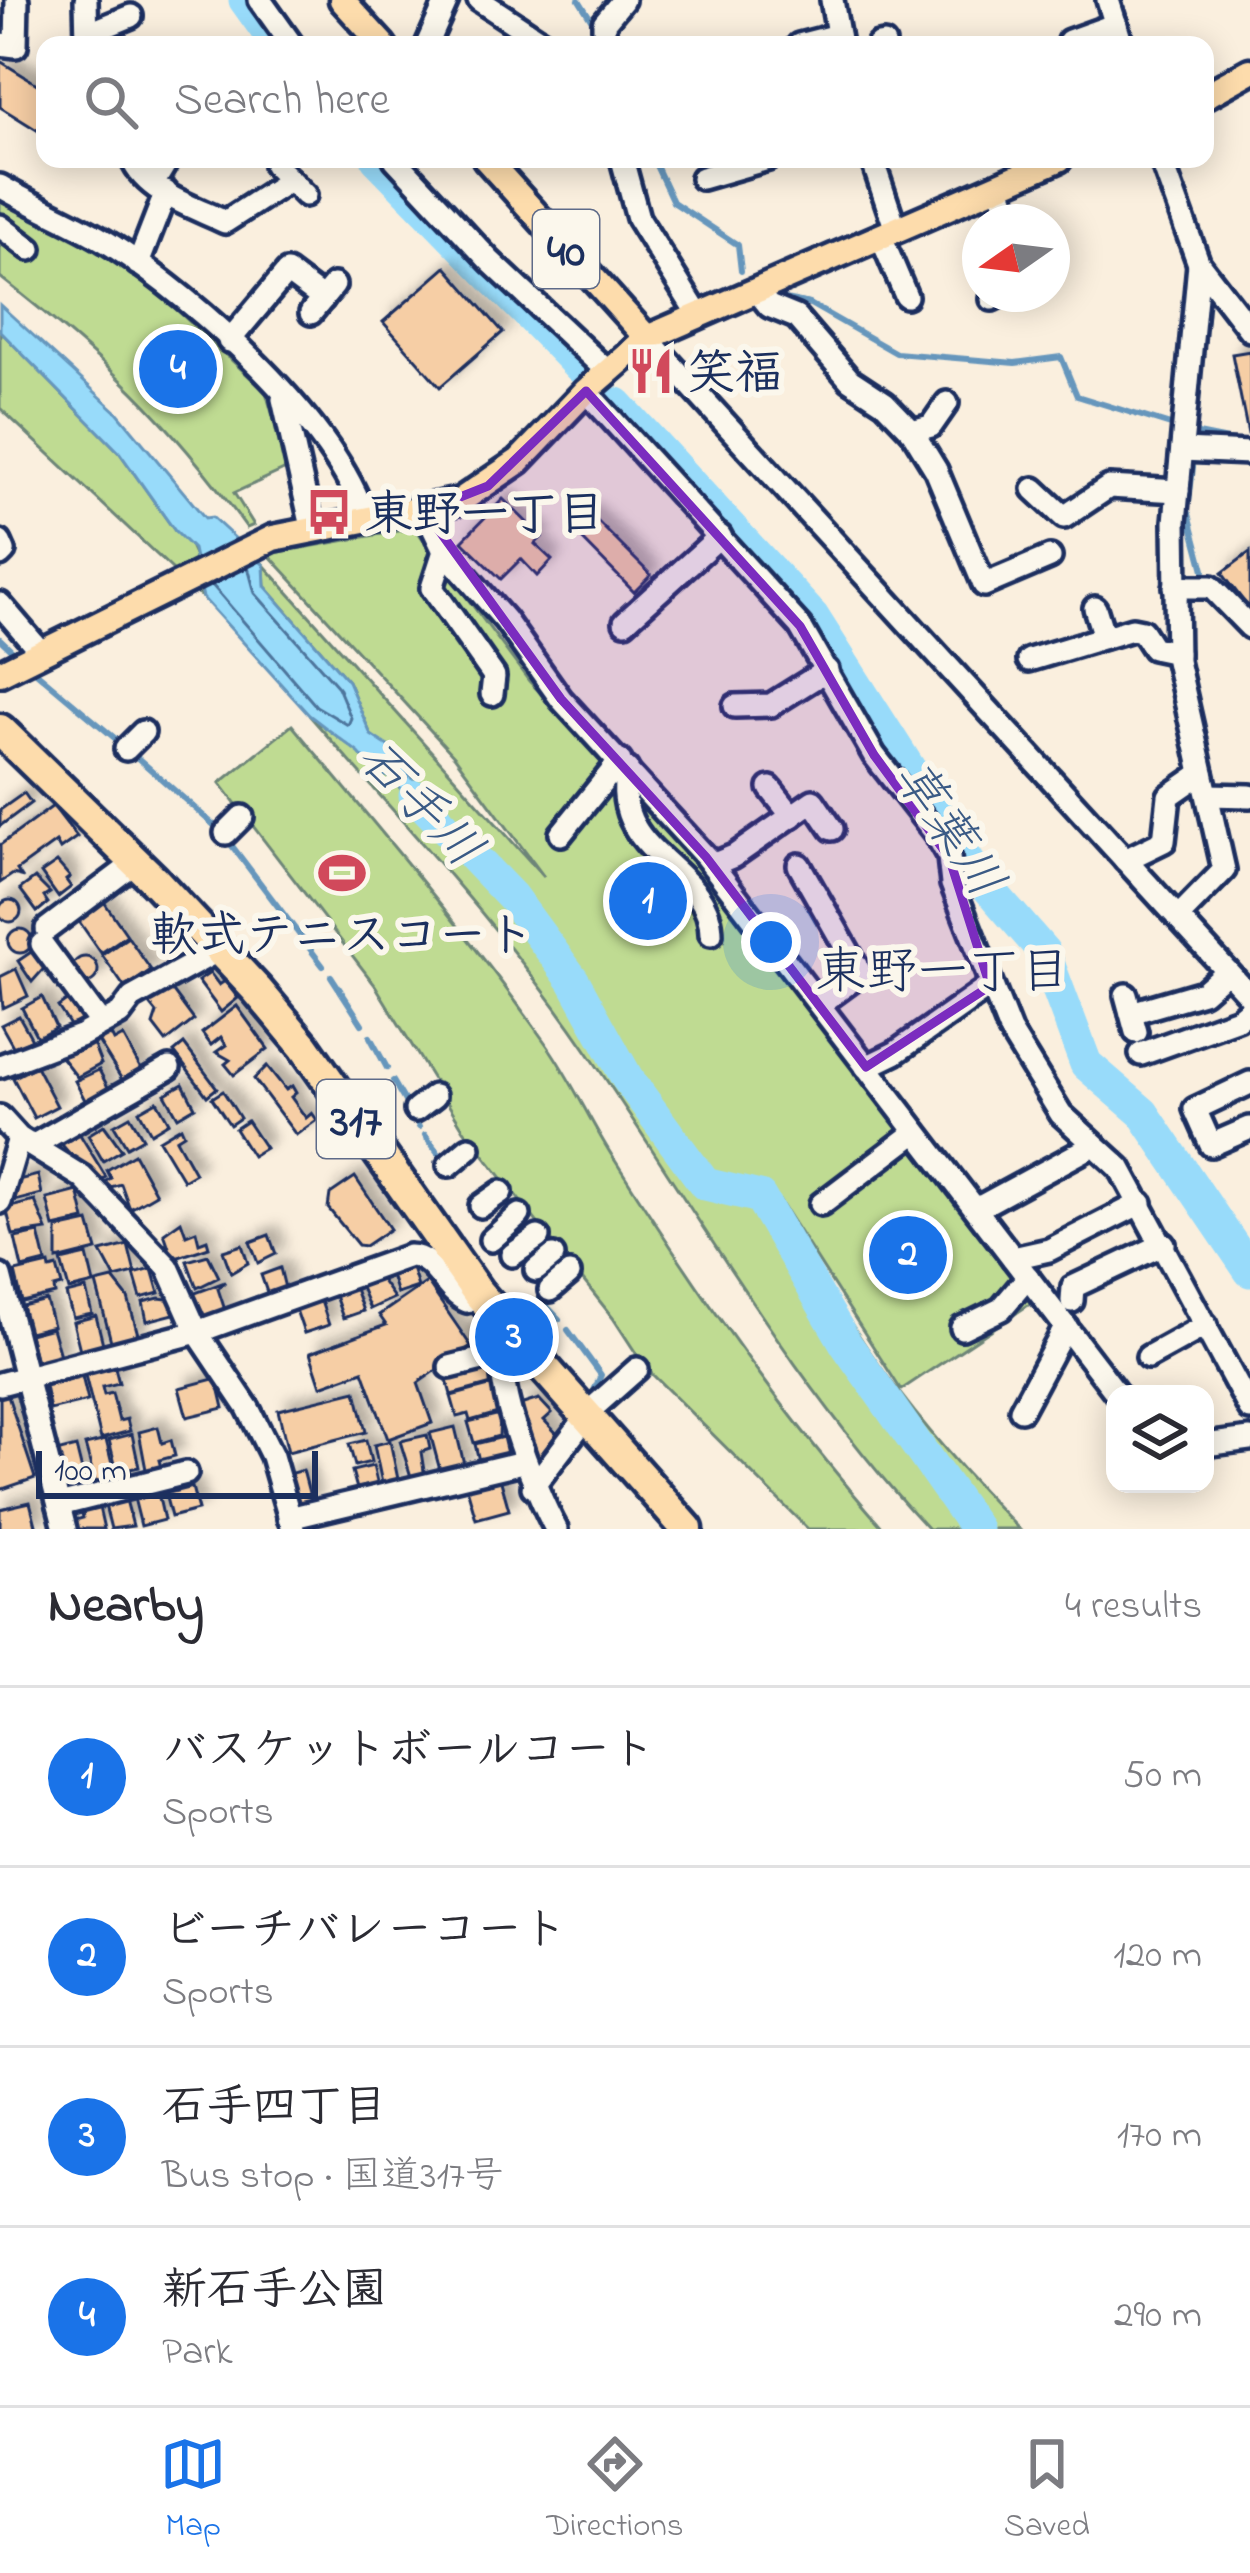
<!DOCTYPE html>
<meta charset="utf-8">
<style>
body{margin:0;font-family:"Indie Flower","Klee One",sans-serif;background:#f2f2f3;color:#2b2b33}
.controls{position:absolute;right:36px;bottom:36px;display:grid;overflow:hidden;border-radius:24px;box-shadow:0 6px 30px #0003}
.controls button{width:108px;height:108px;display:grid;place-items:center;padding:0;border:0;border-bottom:3px solid #e1e1e2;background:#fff;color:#2b2b33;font:60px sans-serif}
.compass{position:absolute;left:962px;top:204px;width:108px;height:108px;border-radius:50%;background:#fff;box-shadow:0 6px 30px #0003;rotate:256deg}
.scale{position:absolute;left:36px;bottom:30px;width:282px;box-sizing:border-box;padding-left:12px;border:6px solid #1b2f5e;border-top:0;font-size:33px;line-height:42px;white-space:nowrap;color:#1b2f5e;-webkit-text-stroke:9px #fbf7ec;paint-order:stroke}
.you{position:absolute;left:771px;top:942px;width:42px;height:42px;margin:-30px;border:9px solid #fff;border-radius:50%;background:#1a73e8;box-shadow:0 0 0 18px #1a73e833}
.badge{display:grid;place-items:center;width:78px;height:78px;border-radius:50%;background:#1a73e8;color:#fff;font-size:39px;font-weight:700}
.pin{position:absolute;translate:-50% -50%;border:6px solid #fff;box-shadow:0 3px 12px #0006}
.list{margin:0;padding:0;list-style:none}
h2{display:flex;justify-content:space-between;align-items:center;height:156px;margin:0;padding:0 48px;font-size:51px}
h2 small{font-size:39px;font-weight:400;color:#7c7c81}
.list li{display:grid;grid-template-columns:78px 1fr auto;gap:36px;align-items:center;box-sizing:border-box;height:180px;padding:0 48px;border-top:3px solid #e1e1e2}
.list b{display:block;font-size:45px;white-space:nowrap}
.list p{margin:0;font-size:39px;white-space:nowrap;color:#7c7c81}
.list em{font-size:39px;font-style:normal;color:#7c7c81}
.icon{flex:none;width:66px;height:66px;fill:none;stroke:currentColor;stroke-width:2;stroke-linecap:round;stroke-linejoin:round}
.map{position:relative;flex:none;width:1250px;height:1529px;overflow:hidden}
.search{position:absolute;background:#fff;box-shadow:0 6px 30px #0003;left:36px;right:36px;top:36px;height:132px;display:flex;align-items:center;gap:30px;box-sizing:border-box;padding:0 42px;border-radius:24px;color:#7c7c81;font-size:45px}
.sheet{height:876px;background:#fff}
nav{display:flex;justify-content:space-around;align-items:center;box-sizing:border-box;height:168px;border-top:3px solid #e1e1e2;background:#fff;font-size:33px;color:#7c7c81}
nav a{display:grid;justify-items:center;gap:6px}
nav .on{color:#1a73e8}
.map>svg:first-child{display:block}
.green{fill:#bfdb92;stroke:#6d8578;stroke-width:3}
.water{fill:#98dbfa;stroke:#6696bc;stroke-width:3}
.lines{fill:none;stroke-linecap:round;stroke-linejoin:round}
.shore{stroke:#4d749c;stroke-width:3}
.stream{stroke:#6696bc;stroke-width:6}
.river{stroke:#98dbfa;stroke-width:33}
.building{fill:#f6cea5;stroke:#1b2f5e;stroke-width:3;filter:url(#shadow)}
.minor-casing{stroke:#1b2f5e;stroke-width:30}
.major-casing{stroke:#1b2f5e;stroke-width:33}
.highway-casing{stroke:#1b2f5e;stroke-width:39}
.minor{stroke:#fbf7ec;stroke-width:21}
.major{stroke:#fddcac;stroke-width:24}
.highway{stroke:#fddcac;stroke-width:30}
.marked{fill:#7b2cbf;fill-opacity:0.2;stroke:#7b2cbf;stroke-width:9;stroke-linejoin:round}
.labels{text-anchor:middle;stroke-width:12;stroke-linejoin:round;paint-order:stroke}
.shield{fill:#fbf7ec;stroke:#5e6b89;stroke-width:3}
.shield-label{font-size:45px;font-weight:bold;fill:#1b2f5e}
.poi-label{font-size:48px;font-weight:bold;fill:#1b2f5e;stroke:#fbf7ec;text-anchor:start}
.water-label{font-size:51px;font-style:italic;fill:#3a5a85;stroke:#fbf7ec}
.neighbourhood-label{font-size:51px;fill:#1b2f5e;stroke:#fbf7ec}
</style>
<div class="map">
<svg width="1250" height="1529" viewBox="0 0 1250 1529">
<defs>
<filter id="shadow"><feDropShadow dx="9" dy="-9" stdDeviation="6" flood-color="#0004"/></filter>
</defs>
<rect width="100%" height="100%" fill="#faefde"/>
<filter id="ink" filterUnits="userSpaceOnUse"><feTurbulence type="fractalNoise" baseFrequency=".00833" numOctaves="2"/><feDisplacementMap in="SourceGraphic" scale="24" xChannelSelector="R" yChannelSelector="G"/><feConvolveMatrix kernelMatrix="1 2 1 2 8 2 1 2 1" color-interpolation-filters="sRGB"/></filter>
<g filter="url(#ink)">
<g class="green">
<path d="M0,198L87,238L130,267L266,392L288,468L234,493L254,525L247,528C168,418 106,360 0,277Z"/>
<path d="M0,331L119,452L175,531C198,543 198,574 203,598L0,408Z"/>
<path d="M415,528L529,681L701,860L811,1002L881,1106L1039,1298L901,1390L779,1200C849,1332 913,1422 1019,1529H983L944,1480L969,1529H928C794,1385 699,1215 588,1053C506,932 405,825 309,715L360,753L375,772L391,778L429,820L442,824L404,764L371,735L348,681L265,586L264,565L544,877L455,757L268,554Z"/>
<path d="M292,725C380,830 468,933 547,1045C573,1082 591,1124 616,1162C697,1290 784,1416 884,1529H808L645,1367L613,1318L464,1130L375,985L220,783Z"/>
</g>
<path class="water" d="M0,305L118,413L205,518L212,517L264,565L265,586L348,681L371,735L391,748L443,825L429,820L391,778L375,772L359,753L309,715L203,598L193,549L175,531L119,452L0,331Z"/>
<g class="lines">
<path class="shore" d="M212,585L316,706L348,725L351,718L338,687L255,593L248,567"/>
<g class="stream">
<path d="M579,0L599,32"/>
<path d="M653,159L673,202L738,245L741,271"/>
<path d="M780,298L810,304L896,353L1015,363L1061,357L1077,396L1177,427"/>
<path d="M1193,433L1243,443"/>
<path d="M1189,502L1193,467"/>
<path d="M1188,510L1204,570"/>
<path d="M0,639L19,657"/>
<path d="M29,666L117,740"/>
<path d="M133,754L215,826"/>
<path d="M226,838L323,966"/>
<path d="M331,976L362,1024"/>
<path d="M370,1037L387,1068"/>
<path d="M393,1081L407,1105"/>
<path d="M413,1115L419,1127"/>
<path d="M425,1135L444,1161"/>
<path d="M539,1298L559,1319"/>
<path d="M568,1330L601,1375L592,1395"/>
</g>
<g class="river">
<path d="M245,0L277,45"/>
<path d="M377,159L581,368"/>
<path d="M617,404L813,617L977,875L1044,952L1086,1064L1143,1113L1250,1271"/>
<path d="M415,796L512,897L573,980L627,1078L705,1184L760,1197L846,1344L976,1529"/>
</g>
</g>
<g class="building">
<path d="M0,61L45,89V135L0,107Z"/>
<path d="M446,267L503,332L440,387L383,322Z"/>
<path d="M1250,351V434H1248L1232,354Z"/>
<path d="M503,499L542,537L535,544L552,560L537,576L521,559L501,579L462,541Z"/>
<path d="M587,511L651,575L634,592L570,527Z"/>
<path d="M1250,552V610L1222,573Z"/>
<path d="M24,793L31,803L0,826V810Z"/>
<path d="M53,806L77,837L60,849L56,842L17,870L21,876L13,874L0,883V845Z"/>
<path d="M57,862L70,877L66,880L71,887L58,897L41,873Z"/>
<path d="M35,878L50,893L44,897L48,903L37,912L20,889Z"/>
<path d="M102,899L127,935L101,953L76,917Z"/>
<circle cx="10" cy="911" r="11"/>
<circle cx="20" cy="941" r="12"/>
<path d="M128,937L151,970L125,988L102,955Z"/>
<path d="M37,948L48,964L32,982L18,961Z"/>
<circle cx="85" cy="970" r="13"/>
<path d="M16,969L28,996L3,1008L0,977Z"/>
<path d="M210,973L219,985L225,981L238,998L221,1012L198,981Z"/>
<path d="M171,989L194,1020L166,1042L153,1025L157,1013L148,1002Z"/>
<path d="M42,997L56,1027L37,1037L22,1008Z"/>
<path d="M71,998L87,1021L73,1030L58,1007Z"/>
<path d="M237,1006L268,1049L234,1075L225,1064L230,1060L216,1052L226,1045L221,1037L211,1045L202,1033Z"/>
<path d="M19,1016L32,1039L14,1048L1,1025Z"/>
<path d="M108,1029L114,1041L123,1036L143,1073L124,1083L95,1036Z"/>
<path d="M92,1041L101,1064L77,1077L61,1057Z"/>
<path d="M184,1044L217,1088L207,1096L174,1052Z"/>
<path d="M36,1066L57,1106L34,1118L13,1078Z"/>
<path d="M267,1066L286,1090L292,1086L296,1093L291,1097L306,1118L312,1113L317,1120L296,1135L254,1079Z"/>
<path d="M99,1070L110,1091L87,1104L75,1081Z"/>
<path d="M183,1084L195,1107L178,1117L165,1094Z"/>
<path d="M223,1091L240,1118L230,1125L212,1098Z"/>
<path d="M157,1101L169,1122L151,1133L139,1111Z"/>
<path d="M130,1116L143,1138L127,1147L114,1125Z"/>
<path d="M247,1121L265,1148L252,1156L235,1129Z"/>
<path d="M104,1125L122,1150L103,1161L88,1135Z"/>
<path d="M181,1127L184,1134L176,1139L195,1173L183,1180L159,1140Z"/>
<path d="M76,1128L106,1177L95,1183L57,1139Z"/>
<path d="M134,1154L156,1194L130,1209L121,1184L104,1189L101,1184L111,1178L107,1170Z"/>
<path d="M38,1175L42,1194L15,1201L10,1182Z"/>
<path d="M355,1177L390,1229L365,1246L358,1245L328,1208L330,1194Z"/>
<path d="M78,1191L85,1220L54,1227L47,1199Z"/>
<path d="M35,1201L47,1230L13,1235L6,1208Z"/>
<path d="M181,1221L186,1235L196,1231L199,1243L207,1240L209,1247L173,1259L164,1233Z"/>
<path d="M89,1222L97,1250L57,1260V1229Z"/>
<path d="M39,1233L46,1262L22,1268L15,1238Z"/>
<path d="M269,1235L276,1254L258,1263L250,1242Z"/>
<path d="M128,1245L135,1273L115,1278L101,1252Z"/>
<path d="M242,1245L248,1263L231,1273L223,1251Z"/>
<path d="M87,1255L94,1284L69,1290L61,1261Z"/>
<path d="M208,1255L219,1277L197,1288L187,1261Z"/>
<path d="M410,1262L418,1287L397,1294L389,1269Z"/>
<path d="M49,1264L50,1269L57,1267L62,1286L54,1288L55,1294L22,1302L15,1272Z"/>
<path d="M280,1268L286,1292L269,1298L261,1275Z"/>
<path d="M152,1269L159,1293L141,1298L134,1274Z"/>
<path d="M379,1277L394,1298L370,1309L360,1285Z"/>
<path d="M113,1279L128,1298L139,1338L112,1345L96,1283Z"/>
<path d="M225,1282L218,1289L226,1313L199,1323L187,1296Z"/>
<path d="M427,1282L471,1346L418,1383L432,1423L388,1439L363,1371L321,1386L310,1353L386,1325L379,1315Z"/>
<path d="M354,1286L363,1311L343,1318L334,1293Z"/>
<path d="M86,1289L92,1314L73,1318L66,1294Z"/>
<path d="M159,1298L175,1300L178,1313L147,1321L143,1302Z"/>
<path d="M320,1298L329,1325L304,1333L295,1307Z"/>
<path d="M46,1300L53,1326L29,1332L22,1306Z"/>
<path d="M96,1316L104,1348L81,1354L73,1322Z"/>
<path d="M52,1328L61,1359L37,1366L29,1334Z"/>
<path d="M114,1364L119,1383L102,1387L104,1395L112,1393L119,1421L127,1419L130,1431L101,1439L84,1371Z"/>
<path d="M487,1366L492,1369V1384L451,1395L445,1373Z"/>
<path d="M80,1368L88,1401L50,1410L43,1377Z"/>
<path d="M217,1378L224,1408L187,1417L179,1388Z"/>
<path d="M493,1385L505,1411L470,1421L468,1414L457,1417L451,1396Z"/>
<path d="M356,1391L366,1432L288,1452L278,1410Z"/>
<path d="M7,1393L35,1478L0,1490V1395Z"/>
<path d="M539,1399L552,1413L544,1420L561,1438L536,1462L526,1452L534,1444L523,1432L529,1426L520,1405Z"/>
<path d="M500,1414L499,1436L474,1443L468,1422Z"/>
<path d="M158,1427L162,1443L171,1440L175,1456L159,1460L162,1471L147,1475L139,1432Z"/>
<path d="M455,1427L465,1468L441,1474L430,1433Z"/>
<path d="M132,1434L139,1467L130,1469L132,1477L119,1480L109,1440Z"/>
<path d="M427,1435L430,1449L421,1452L425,1477L412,1480L400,1441Z"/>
<path d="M503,1437L508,1458L480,1465L475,1444Z"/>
<path d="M106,1440L116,1480L96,1485L85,1445Z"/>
<path d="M366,1440L371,1462L355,1466L349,1444Z"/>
<path d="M390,1441L399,1484L383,1488L374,1445Z"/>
<path d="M76,1447L86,1487L66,1492L56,1452Z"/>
<path d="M373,1466L378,1486L357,1489L352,1471Z"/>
<path d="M303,1470L312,1504L292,1509L284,1475Z"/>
<path d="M500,1478L509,1510L476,1519L467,1488Z"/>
<path d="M192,1487L198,1510L171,1517L165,1494Z"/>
<path d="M157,1489L164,1520L141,1526L133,1494Z"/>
<path d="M125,1496L133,1526L111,1529L104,1501Z"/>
<path d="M30,1502L37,1529H0V1509Z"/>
<path d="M98,1503L104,1529H74L72,1521L83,1518L81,1508Z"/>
</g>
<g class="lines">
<defs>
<g id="minor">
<path d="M86,0L87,41"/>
<path d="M260,0L292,45"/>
<path d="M479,0L547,45"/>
<path d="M832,0L840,45"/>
<path d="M1108,0L1122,45"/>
<path d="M87,34L131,16"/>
<path d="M1069,41L1116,24"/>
<path d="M0,44L16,46L17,0"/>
<path d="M427,45L447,0"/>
<path d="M604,45V23L623,0"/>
<path d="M799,45L838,35"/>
<path d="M878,45L884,44"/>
<path d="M132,159C146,193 194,207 225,222L290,180"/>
<path d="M395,159L490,261L607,371"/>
<path d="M622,159L638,218L699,316"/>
<path d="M872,159L896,230"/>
<path d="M1161,159L1199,264L1250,330"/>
<path d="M275,165L305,195"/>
<path d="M702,178L768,159"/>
<path d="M153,184L168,159"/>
<path d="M0,186C37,208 77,223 113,246C198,301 334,422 365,518"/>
<path d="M998,186L1013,222"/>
<path d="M0,226L30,249"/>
<path d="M881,237L906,296"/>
<path d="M138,264L166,192"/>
<path d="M757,291L769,306L796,317L850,380L885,403L912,431L936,470L984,585L1050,557"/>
<path d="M992,299L1002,294"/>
<path d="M311,313L334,285"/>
<path d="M647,338L1250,996"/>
<path d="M229,341L287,272L323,299"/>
<path d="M586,391L800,626L874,755L936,834L949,857L952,884L1010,1031L1061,1114L1120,1168L1250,1409"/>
<path d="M283,399L312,527"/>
<path d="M912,431L931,426L947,403"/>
<path d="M1182,450L1250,453"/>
<path d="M1034,489L1064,517L1109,487L1178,491"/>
<path d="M425,511L444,551L505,620L561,699L706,857L1117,1394"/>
<path d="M0,542L4,551L0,555"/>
<path d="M444,551L432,588L494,676L492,694"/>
<path d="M1175,587H1211L1250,627"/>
<path d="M0,604L41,652"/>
<path d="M1095,608L1104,637"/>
<path d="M625,622L720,536"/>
<path d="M1029,660L1132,629L1142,631L1153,648L1177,653"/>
<path d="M735,706L771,705L827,670"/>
<path d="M126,749L143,732"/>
<path d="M627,769C608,856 711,866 711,934"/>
<path d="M770,788L792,816"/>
<path d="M1208,795L1250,796"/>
<path d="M226,833L242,817"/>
<path d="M561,834L620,761"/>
<path d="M1125,860L1164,841L1169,796L1202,773"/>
<path d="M712,865L734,856L813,801L832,829"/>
<path d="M799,865L861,974L820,1004"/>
<path d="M1178,917L1224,870L1177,661L1175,522L1199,264"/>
<path d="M47,929L136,862"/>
<path d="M42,944L101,1024"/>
<path d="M1126,995L1136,1032"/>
<path d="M1131,1013L1203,992L1227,971"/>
<path d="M1141,1054L1238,1019L1250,1009"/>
<path d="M0,1066L82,1035L120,1014L132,998L219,950"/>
<path d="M866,1067L895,1053L990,986"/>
<path d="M1250,1083L1195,1109L1211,1145L1250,1128"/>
<path d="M416,1110L434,1096"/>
<path d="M0,1117L19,1138L82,1177L168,1267L197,1332L248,1408L272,1456L293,1529"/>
<path d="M32,1146L169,1068"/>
<path d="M449,1165L469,1148"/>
<path d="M0,1202L19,1138"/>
<path d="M821,1204L916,1132"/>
<path d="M481,1206L501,1192"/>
<path d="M976,1209L1094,1145"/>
<path d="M491,1240L519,1215"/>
<path d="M512,1255L538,1237"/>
<path d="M1013,1258L1049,1250L1141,1203"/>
<path d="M536,1270L553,1256"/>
<path d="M0,1276L65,1529"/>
<path d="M550,1290L569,1274"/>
<path d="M1072,1301L1073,1287L1164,1244"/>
<path d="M962,1328L1001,1309L1028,1277"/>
<path d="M509,1331C482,1365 537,1494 556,1529"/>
<path d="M1148,1357L1206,1325"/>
<path d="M450,1367L502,1354"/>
<path d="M0,1384L197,1332L409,1256C436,1256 443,1291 467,1301L478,1293"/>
<path d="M1021,1410L1066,1326"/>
<path d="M1205,1445L1250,1439"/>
<path d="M533,1487L594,1407L637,1369"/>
<path d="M59,1505L186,1473"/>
<path d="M289,1518L523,1462"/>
</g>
<g id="major">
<path d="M342,0L383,45"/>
<path d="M1205,96L1250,71"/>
<path d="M486,159L647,338"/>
<path d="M0,673L273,538L460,501L519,461L586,391L647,338L1059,159"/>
</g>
<path id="highway" d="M0,730L154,880L257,990L304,1046L478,1293L687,1529"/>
</defs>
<use href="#minor" class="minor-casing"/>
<use href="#major" class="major-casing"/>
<use href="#highway" class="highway-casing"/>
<use href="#minor" class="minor"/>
<use href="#major" class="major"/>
<use href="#highway" class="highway"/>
</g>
</g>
<path class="marked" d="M586,391L800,626L874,755L949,857L990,986L866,1067L706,857L561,699L425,511L488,486Z"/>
<defs>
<symbol id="restaurant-bare" viewBox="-9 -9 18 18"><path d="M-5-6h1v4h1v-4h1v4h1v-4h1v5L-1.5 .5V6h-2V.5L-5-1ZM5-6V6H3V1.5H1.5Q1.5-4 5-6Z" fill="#d1495b" stroke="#fbf7ec" stroke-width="2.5" paint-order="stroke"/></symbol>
<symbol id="bus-bare" viewBox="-9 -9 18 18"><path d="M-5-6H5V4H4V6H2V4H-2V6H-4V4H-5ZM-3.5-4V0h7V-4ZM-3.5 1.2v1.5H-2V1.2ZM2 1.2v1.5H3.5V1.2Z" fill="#d1495b" stroke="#fbf7ec" stroke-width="2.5" paint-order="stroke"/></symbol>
<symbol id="stadium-bare" viewBox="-9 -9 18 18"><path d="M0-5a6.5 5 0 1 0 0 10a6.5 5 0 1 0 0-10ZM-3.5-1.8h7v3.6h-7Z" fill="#d1495b" stroke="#fbf7ec" stroke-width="2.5" paint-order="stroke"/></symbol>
</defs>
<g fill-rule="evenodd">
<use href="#restaurant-bare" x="618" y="338" width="66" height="66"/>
<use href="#bus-bare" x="296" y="479" width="66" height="66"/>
<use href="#stadium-bare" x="309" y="840" width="66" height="66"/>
</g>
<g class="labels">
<g class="shield">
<rect x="533" y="210" width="66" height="78" rx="9"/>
<rect x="317" y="1080" width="78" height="78" rx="9"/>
</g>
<g class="shield-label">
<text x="566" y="265">40</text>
<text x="356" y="1135">317</text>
</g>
<g class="poi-label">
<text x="687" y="388">笑福</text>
<text x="365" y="529">東野一丁目</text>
<text x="342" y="950" text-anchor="middle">軟式テニスコート</text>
</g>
<g class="water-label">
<text transform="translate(422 802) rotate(46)" y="18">石手川</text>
<text transform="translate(951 827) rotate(56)" y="18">草葉川</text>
</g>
<g class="neighbourhood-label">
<text x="943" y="987">東野一丁目</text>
</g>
</g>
</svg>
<div class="controls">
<button><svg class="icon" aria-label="layers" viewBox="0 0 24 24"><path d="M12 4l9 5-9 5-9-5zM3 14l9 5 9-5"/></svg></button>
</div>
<svg class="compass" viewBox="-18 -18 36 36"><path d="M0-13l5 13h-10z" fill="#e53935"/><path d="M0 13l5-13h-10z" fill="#7c7c81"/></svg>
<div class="scale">100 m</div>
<div class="you"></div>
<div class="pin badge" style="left:648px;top:901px">1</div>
<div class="pin badge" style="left:908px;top:1255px">2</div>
<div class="pin badge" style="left:514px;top:1337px">3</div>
<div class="pin badge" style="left:178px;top:369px">4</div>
<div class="search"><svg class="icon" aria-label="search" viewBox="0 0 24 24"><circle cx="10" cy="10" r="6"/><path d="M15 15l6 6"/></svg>Search here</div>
</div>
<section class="sheet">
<h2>Nearby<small>4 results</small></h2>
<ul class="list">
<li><span class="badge">1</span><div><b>バスケットボールコート</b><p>Sports</p></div><em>50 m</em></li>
<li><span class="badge">2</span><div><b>ビーチバレーコート</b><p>Sports</p></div><em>120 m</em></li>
<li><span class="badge">3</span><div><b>石手四丁目</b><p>Bus stop · 国道317号</p></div><em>170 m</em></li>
<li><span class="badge">4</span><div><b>新石手公園</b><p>Park</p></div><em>290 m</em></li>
</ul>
</section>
<nav>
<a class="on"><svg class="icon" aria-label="map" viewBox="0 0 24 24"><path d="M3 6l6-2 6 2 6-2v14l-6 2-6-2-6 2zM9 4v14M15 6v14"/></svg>Map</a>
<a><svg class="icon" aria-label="directions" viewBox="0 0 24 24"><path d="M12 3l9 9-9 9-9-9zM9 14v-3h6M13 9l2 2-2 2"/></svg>Directions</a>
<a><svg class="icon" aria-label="saved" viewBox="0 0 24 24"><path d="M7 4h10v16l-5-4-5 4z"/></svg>Saved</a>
</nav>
